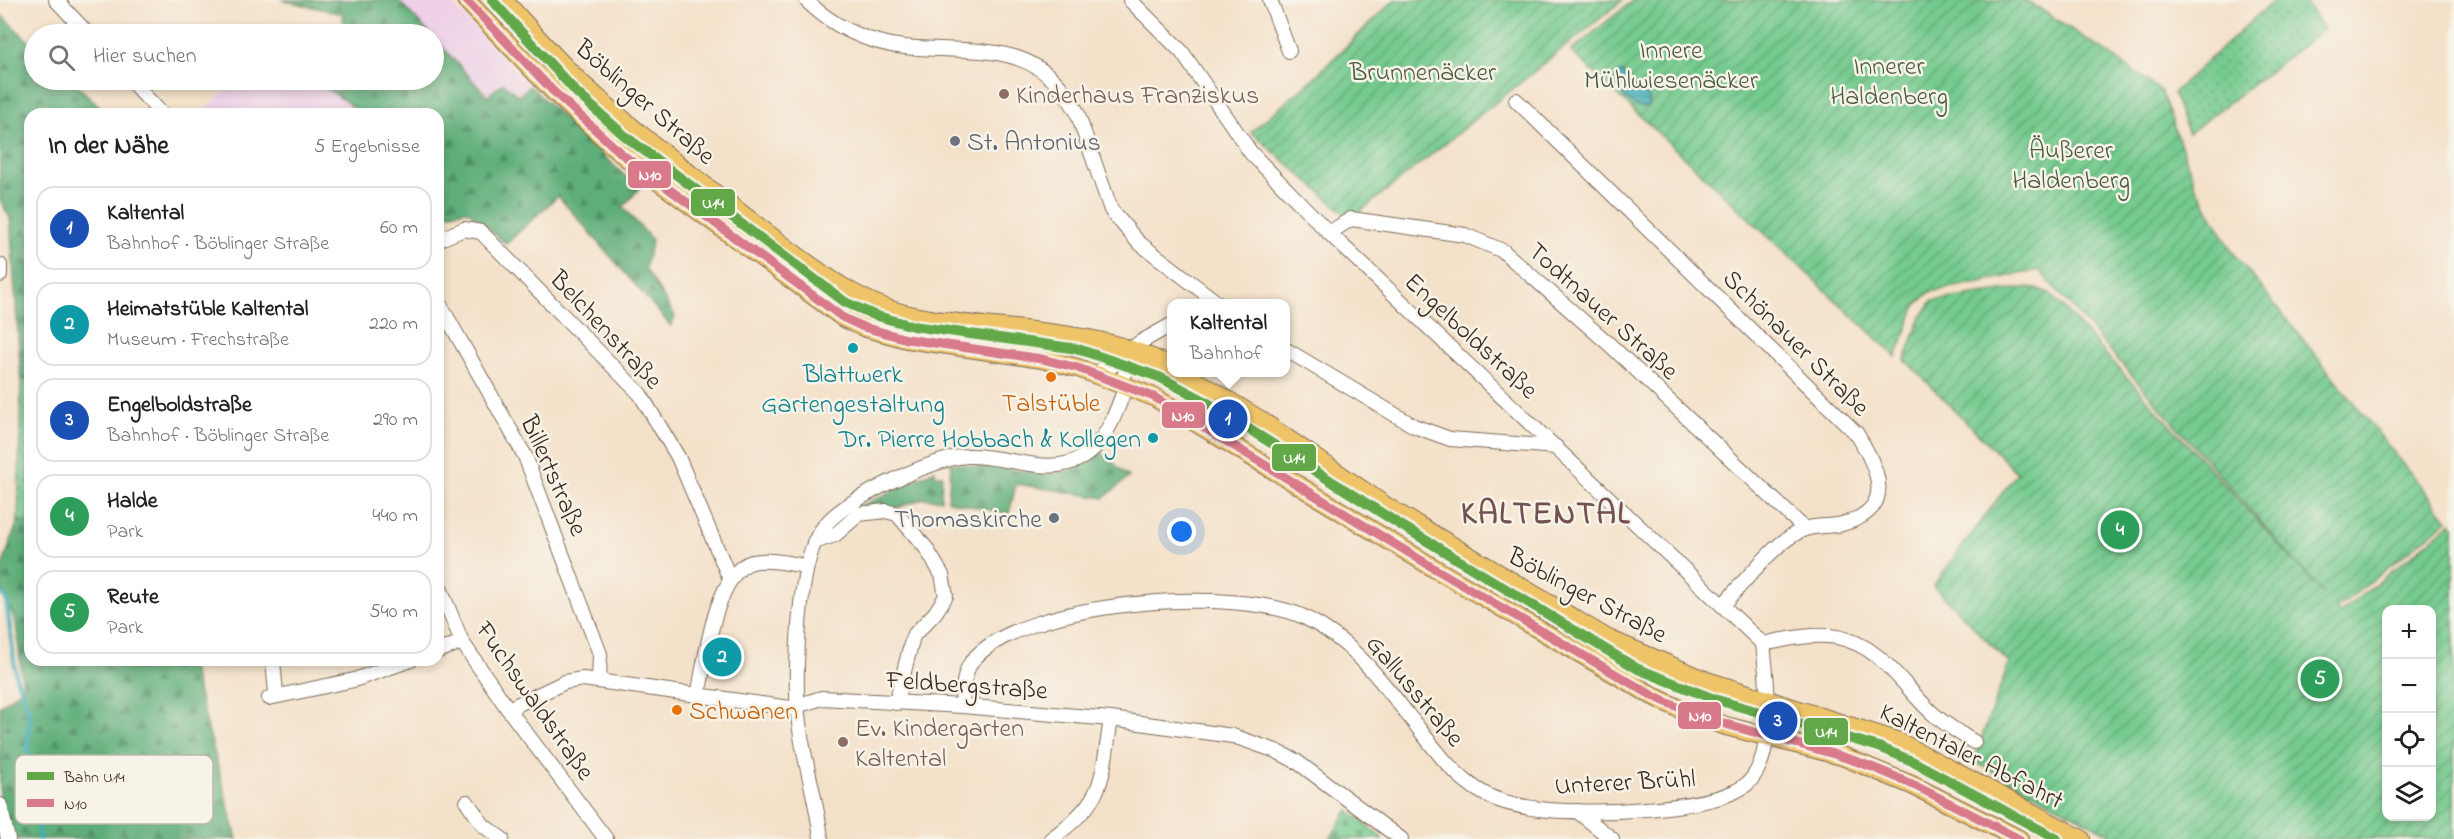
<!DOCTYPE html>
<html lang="de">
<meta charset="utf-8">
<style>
body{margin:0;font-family:"Indie Flower",sans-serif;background:#f6f6f6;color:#202124}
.controls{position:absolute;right:18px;bottom:18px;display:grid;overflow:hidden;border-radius:12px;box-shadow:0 3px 9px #0003}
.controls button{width:54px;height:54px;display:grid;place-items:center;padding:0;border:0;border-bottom:2px solid #e0e0e0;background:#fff;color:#202124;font:30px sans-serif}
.you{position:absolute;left:1182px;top:532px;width:21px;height:21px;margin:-15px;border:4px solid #fff;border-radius:50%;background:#1a73e8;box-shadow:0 0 0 9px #1a73e833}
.badge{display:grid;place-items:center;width:39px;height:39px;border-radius:50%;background:#c8321e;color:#fff;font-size:20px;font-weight:700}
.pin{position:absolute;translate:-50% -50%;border:3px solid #fff;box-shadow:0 2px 6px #0006}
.popup{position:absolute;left:1167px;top:299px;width:123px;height:78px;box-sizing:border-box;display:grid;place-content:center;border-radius:12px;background:#fff;filter:drop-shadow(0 2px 4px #0005);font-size:20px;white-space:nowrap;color:#757577}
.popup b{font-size:22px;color:#202124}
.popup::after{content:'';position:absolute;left:50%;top:100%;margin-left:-12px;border:12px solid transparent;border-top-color:#fff}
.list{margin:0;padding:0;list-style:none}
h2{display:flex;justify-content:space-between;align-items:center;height:78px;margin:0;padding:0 24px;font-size:26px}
h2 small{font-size:20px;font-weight:400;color:#757577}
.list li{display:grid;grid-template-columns:39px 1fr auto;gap:18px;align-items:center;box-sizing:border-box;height:84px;margin:0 12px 12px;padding:0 12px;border:2px solid #e0e0e0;border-radius:18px}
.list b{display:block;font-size:22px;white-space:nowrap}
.list p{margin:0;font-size:20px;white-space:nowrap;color:#757577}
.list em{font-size:20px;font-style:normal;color:#757577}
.icon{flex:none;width:33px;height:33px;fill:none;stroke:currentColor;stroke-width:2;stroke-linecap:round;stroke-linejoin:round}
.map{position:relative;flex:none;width:2454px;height:839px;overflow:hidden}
.search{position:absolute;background:#fff;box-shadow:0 3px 9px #0003;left:24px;top:24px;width:420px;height:66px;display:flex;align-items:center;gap:15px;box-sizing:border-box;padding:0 21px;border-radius:33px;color:#757577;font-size:22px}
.panel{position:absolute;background:#fff;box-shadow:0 3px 9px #0003;left:24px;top:108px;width:420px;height:558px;border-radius:18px}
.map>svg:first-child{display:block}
.built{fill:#eed0e7}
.grass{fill:url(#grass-dots);stroke:#587a56;stroke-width:1.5}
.forest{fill:url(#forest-firs);stroke:#4d6c4c;stroke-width:1.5}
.cemetery{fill:url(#cemetery-stones);stroke:#587a56;stroke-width:1.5}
.garden{fill:url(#garden-furrows);stroke:#587a56;stroke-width:1.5;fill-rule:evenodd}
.water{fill:url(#water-rules);stroke:#3c6c6c;stroke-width:1.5}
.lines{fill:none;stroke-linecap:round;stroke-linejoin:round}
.stream{stroke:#3dadba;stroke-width:4.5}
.minor-casing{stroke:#7c6a5a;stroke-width:16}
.major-casing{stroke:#7c6a5a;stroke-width:20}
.minor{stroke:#fff;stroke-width:14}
.major{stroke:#efc469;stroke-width:18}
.bus-1-casing{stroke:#f7f3e8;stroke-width:14}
.bus-1{stroke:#d87a8a;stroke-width:9}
.rail-1-casing{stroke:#f7f3e8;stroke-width:15}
.rail-1{stroke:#62a849;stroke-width:10}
.education-dot{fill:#8d6e63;stroke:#f7f3e8;stroke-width:2}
.worship-dot{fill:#6b7280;stroke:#f7f3e8;stroke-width:2}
.culture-dot{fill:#0f9aa8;stroke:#f7f3e8;stroke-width:2}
.food-dot{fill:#e8710a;stroke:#f7f3e8;stroke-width:2}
.labels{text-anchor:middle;stroke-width:5;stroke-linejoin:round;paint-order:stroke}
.park-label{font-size:26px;fill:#4c5a40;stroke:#f7f3e8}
.education-label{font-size:26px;fill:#785e54;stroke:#f7f3e8;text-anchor:start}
.street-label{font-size:26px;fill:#3b2a1e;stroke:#f7f3e8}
.worship-label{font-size:26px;fill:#5b616d;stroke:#f7f3e8;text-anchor:start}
.culture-label{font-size:26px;fill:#0d838f;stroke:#f7f3e8}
.food-label{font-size:26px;fill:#c56008;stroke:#f7f3e8}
.district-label{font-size:32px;font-weight:bold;letter-spacing:1.5px;fill:#735051;stroke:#f7f3e8}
.key{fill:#f7f3e8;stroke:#bfb7ab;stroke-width:1.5}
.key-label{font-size:16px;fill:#3b2a1e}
.line-badge{stroke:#f7f3e8;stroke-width:2}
.badge-label{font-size:16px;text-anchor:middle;font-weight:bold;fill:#fff}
</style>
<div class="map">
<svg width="2454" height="839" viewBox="0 0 2454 839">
<defs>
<pattern id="grass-dots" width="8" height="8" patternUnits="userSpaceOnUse" patternTransform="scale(1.5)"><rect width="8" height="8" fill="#74ca8e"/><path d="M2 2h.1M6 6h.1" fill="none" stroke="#60a473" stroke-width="1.8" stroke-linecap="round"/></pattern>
<pattern id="forest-firs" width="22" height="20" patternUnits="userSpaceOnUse" patternTransform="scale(1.5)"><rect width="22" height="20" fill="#5fae79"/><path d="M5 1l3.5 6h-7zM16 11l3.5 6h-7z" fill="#508e63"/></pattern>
<pattern id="cemetery-stones" width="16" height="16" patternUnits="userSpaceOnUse" patternTransform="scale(1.5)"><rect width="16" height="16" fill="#74ca8e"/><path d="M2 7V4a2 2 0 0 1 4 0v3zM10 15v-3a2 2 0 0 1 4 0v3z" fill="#60a473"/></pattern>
<pattern id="garden-furrows" width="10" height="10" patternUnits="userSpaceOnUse" patternTransform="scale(1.5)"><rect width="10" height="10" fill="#74ca8e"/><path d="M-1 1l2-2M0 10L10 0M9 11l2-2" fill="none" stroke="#60a473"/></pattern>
<pattern id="water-rules" width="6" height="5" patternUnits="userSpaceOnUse" patternTransform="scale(1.5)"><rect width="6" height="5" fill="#3dadba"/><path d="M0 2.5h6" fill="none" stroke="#348d97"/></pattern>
</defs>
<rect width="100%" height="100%" fill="#f7f3e8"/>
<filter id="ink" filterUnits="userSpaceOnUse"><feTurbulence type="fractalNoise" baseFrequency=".0167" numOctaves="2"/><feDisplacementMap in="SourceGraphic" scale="12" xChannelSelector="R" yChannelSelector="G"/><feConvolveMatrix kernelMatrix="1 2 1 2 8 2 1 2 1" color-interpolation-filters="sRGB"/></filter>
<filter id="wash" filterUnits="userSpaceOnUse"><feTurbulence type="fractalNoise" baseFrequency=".008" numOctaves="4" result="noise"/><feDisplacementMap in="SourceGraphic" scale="24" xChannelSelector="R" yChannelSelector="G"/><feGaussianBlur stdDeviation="1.35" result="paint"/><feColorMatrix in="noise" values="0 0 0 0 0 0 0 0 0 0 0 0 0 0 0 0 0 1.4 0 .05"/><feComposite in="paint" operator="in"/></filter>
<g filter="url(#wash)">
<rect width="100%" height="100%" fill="#f4e1c9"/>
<g class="built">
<path d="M398,0H448L530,86L518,96H487L434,38V34H430Z"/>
<path d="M237,80H313L344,98L363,114H200Z"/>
</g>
<g class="grass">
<path d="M2274,0H2304L2324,29L2188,134L2173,93Z"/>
<path d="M21,379L30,380V524L18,520Z"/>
</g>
<g class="forest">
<path d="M282,0H398L430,34H344L343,14Z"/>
<path d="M0,14L34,46V80H71L108,114H30V380L21,379L10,218L0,200Z"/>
<path d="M434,38L487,96L503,83L518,96L530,86L639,189L623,207L652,240L645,268L675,316L671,326L558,196L506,244L467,210L443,215L438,208V114H363L318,82L321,80H434Z"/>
<path d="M1101,452L1129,477L1104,498L1016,484L1009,514L948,501L951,463L1050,474L1072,470Z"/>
<path d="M935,470V475H942L941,500L924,498L897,508L864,509L863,505Z"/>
<path d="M18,520L30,524V660H190L237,839H0V706L23,688L16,623L0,585V573Z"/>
</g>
<path class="cemetery" d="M1348,810L1383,839H1330Z"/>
<g class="garden">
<path d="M1394,0H1623L1351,219L1251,132L1307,84Z"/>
<path d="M1633,0H2023L2031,3L2109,54L2161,91L2196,187L2232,251L2448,520L2336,609L2340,613L2451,523L2454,526V839H2119L1973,761L2009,663L1933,586L2017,473L1905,360L1920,319L1932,301L2029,287L2050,293L2323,593L2039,270L1930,292L1916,305L1896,357L1571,51ZM2386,610H2432V816H2386Z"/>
</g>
<path class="water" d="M1622,72L1634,85L1647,91L1650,102L1647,107C1627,109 1619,90 1616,75Z"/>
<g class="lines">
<path class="stream" d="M0,591L6,599L16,676L30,716L27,746L38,811L39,839"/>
</g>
</g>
<g filter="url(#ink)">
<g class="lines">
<defs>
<g id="minor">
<path d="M56,0L88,34"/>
<path d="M806,0C831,26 868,43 904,47C975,54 1037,37 1077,112L1111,210L1138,242L1219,304"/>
<path d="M1270,0L1289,51"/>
<path d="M130,80L162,114"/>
<path d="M1516,100L1857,434C1878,469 1898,509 1842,524C1830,527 1816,525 1805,529C1777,539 1744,582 1724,604"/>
<path d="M1329,233L1351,219L1465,235L1503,251L1609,344L1805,529"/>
<path d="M438,240L464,229L481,232L640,394L678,457L730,579"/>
<path d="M0,265V275"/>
<path d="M438,301L525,456L600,654L599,680"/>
<path d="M1285,349L1414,426L1450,439L1556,447"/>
<path d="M1094,373L1112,366L1139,343L1171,325"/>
<path d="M814,542L835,535L859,514L886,511L897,514L926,548L942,575L946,596L935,613L913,636L896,703"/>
<path d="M438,583L462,642L508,709L606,839"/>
<path d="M1763,644C1787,639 1813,633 1837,637C1880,645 1900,682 1929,710C1942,723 1958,732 1974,742"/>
<path d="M438,651L462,642"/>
<path d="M273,660L276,694"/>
<path d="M698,696C705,662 715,572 752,562C768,558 791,564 807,566"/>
<path d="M269,698L354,680L411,660"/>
<path d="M962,706C963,690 963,672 973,660C1023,600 1239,585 1306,618C1356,643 1385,686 1419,729C1438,753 1455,777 1483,793C1502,804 1527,808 1549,810C1590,814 1719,811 1748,783C1777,755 1767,680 1763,644L1329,233L1251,153L1182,52L1130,0"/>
<path d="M508,709L565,682L583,679L790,708L822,698L962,706L1111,719L1233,736L1276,751L1296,761L1401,839"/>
<path d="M467,802L484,826L502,839"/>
<path d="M0,805L8,839"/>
<path d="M1577,811L1612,839"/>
<path d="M821,839C817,800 804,762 799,723C794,682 798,591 811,552C814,542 819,532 826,524C848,498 933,458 967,456C1004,454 1048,478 1083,457C1107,442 1117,410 1126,385L1123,378C1128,365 1136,360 1148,356"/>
<path d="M1051,839C1106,799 1101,782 1111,719"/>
</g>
<g id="major">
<path d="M466,0L553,91L623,155L842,317L863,327L907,339L1042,359L1078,368L1154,397L1437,570L1653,696L1688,713L1726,726L1842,756L1914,786L2019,839"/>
<path d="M503,0C529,28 553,57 581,83C639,136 702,184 765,232C808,264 855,303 909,315C996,334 1090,324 1171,367"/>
<path d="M1181,372L1257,418L1387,507L1608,639L1707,681L1897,741L2081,839"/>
</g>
</defs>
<use href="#minor" class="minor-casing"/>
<use href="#major" class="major-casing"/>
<use href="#minor" class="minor"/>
<use href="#major" class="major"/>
<defs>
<path id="bus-1" d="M466,0L553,91L623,155L842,317L863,327L907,339L1042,359L1078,368L1154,397L1437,570L1653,696C1715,726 1776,736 1840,756C1903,775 1961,810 2019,839"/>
</defs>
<use href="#bus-1" class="bus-1-casing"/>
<use href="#bus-1" class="bus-1"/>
<defs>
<path id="rail-1" d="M492,0L577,93L625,136L845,302L874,315L913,326L1078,349L1159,377L1203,400L1399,524L1638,669L1714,699L1879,747L1912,761L2057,839"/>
</defs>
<use href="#rail-1" class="rail-1-casing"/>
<use href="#rail-1" class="rail-1"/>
</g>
</g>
<g class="education-dot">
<circle cx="1004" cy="94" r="6"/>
<circle cx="843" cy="742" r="6"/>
</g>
<g class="worship-dot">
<circle cx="955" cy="141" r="6"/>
<circle cx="1054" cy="518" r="6"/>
</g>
<g class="culture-dot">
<circle cx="853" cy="348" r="6"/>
<circle cx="1153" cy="438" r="6"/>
</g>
<g class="food-dot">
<circle cx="1051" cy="377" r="6"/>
<circle cx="677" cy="710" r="6"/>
</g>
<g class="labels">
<g class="park-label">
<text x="1671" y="58">Innere<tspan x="1671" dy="30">Mühlwiesenäcker</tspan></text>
<text x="1889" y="74">Innerer<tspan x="1889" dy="30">Haldenberg</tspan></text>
<text x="1423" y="80">Brunnenäcker</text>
<text x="2071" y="158">Äußerer<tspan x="2071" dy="30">Haldenberg</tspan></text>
</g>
<g class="education-label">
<text x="1016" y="103">Kinderhaus Franziskus</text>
<text x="855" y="736">Ev. Kindergarten<tspan x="855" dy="30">Kaltental</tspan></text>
</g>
<g class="street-label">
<text transform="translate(646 101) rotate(41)" y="9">Böblinger Straße</text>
<text transform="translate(1604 310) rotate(42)" y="9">Todtnauer Straße</text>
<text transform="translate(607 329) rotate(47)" y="9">Belchenstraße</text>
<text transform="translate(1472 335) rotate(43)" y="9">Engelboldstraße</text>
<text transform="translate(1797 342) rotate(45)" y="9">Schönauer Straße</text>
<text transform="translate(555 475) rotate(66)" y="9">Billertstraße</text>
<text transform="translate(1588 594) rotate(28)" y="9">Böblinger Straße</text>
<text transform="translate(967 684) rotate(4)" y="9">Feldbergstraße</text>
<text transform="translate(1416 690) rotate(50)" y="9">Gallusstraße</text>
<text transform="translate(536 700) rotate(55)" y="9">Fuchswaldstraße</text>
<text transform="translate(1972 755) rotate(27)" y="9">Kaltentaler Abfahrt</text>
<text transform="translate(1625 781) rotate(-3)" y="9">Unterer Brühl</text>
</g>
<g class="worship-label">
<text x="967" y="150">St. Antonius</text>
<text x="1042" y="527" text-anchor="end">Thomaskirche</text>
</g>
<g class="culture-label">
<text x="853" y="382">Blattwerk<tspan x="853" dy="30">Gartengestaltung</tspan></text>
<text x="1141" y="447" text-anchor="end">Dr. Pierre Hobbach &amp; Kollegen</text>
</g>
<g class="food-label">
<text x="1051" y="411">Talstüble</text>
<text x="689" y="719" text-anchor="start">Schwanen</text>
</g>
<g class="district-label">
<text x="1546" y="523">KALTENTAL</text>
</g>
</g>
<rect x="15" y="755" width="198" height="69" rx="9" class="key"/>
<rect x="27" y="772" width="27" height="8" fill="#62a849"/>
<rect x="27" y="799" width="27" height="8" fill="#d87a8a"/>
<g class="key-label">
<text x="64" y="782">Bahn U14</text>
<text x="64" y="809">N10</text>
</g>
<g class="line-badge">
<rect x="627" y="160" width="45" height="29" rx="6" fill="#d87a8a"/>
<rect x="690" y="188" width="46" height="29" rx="6" fill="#62a849"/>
<rect x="1161" y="401" width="45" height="28" rx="6" fill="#d87a8a"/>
<rect x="1271" y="443" width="46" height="29" rx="6" fill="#62a849"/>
<rect x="1677" y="701" width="45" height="29" rx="6" fill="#d87a8a"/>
<rect x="1803" y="717" width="46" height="29" rx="6" fill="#62a849"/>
</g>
<g class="badge-label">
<text x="650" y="180">N10</text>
<text x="713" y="208">U14</text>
<text x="1183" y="421">N10</text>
<text x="1294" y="463">U14</text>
<text x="1700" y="721">N10</text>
<text x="1826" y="737">U14</text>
</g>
</svg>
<div class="controls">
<button>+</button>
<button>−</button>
<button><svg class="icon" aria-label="locate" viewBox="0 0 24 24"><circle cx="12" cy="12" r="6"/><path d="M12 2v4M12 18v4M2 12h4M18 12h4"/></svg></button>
<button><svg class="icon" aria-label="layers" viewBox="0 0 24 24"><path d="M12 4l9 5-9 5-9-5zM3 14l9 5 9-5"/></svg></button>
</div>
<div class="you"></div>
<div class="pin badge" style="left:1228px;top:419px;background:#1a4fb4">1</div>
<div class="popup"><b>Kaltental</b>Bahnhof</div>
<div class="pin badge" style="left:722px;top:657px;background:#0f9aa8">2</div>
<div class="pin badge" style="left:1778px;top:721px;background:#1a4fb4">3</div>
<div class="pin badge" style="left:2120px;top:530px;background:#2e9e5b">4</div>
<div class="pin badge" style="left:2320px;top:679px;background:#2e9e5b">5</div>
<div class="search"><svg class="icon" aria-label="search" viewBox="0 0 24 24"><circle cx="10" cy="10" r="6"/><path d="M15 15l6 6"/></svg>Hier suchen</div>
<section class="panel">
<h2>In der Nähe<small>5 Ergebnisse</small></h2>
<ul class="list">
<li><span class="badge" style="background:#1a4fb4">1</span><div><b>Kaltental</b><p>Bahnhof · Böblinger Straße</p></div><em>60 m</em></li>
<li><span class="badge" style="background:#0f9aa8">2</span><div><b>Heimatstüble Kaltental</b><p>Museum · Frechstraße</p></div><em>220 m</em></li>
<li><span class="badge" style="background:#1a4fb4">3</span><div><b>Engelboldstraße</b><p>Bahnhof · Böblinger Straße</p></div><em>290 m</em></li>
<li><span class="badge" style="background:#2e9e5b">4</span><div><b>Halde</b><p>Park</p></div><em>440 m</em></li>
<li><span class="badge" style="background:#2e9e5b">5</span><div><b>Reute</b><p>Park</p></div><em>540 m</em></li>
</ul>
</section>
</div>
